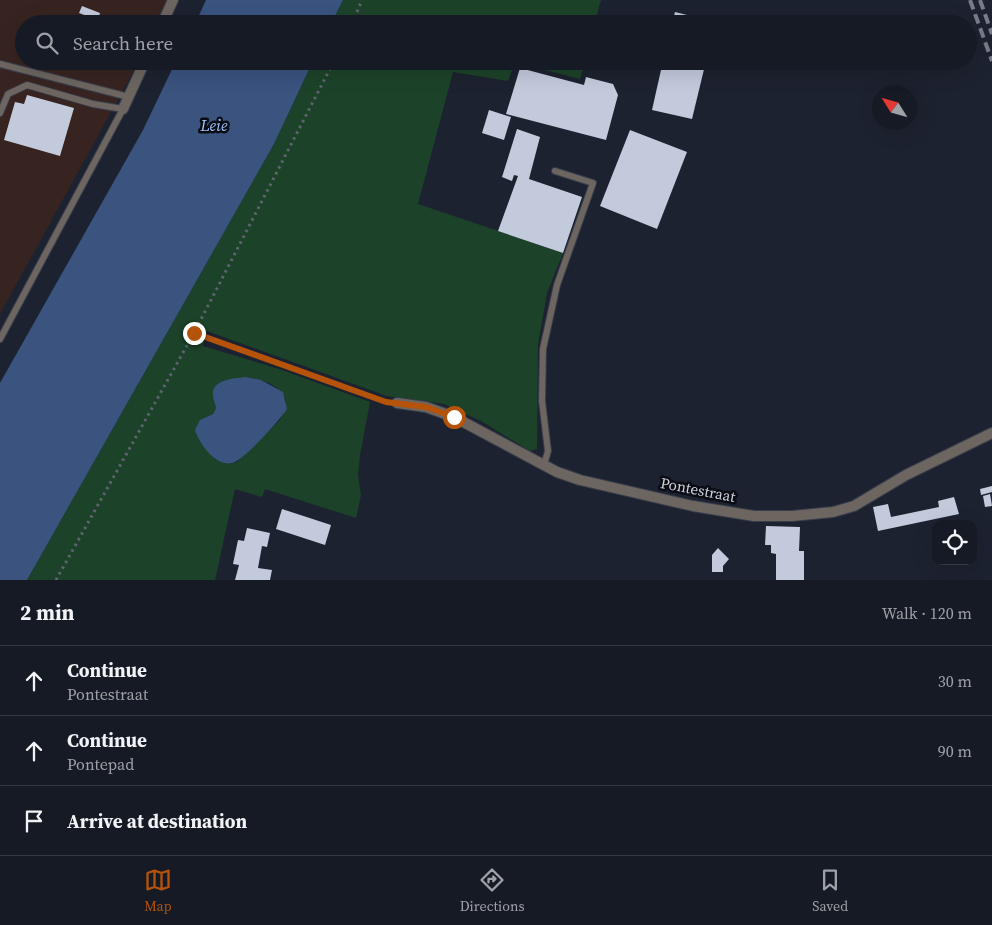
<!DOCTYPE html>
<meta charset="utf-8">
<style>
body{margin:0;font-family:"Source Serif 4",serif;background:#1f232c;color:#f1f3f6}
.controls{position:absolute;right:15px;bottom:15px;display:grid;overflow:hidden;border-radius:10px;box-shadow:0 5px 20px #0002}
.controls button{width:45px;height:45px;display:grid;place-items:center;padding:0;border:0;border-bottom:1px solid #353841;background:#161a24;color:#f1f3f6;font:25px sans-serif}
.compass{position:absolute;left:872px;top:85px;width:45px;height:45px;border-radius:50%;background:#161a24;box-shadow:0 5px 20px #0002;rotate:307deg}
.stop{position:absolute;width:15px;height:15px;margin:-11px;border:4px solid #b45309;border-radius:50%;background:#fff}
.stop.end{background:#b45309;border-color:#fff;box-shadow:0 1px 5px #0008}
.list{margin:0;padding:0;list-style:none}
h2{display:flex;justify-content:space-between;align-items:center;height:65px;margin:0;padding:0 20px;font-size:21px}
h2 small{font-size:16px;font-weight:400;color:#9ea1a6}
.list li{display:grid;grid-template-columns:32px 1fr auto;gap:15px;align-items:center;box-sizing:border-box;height:70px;padding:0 20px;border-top:1px solid #353841}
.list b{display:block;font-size:19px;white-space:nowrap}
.list p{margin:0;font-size:16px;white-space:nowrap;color:#9ea1a6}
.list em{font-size:16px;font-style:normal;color:#9ea1a6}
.icon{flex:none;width:28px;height:28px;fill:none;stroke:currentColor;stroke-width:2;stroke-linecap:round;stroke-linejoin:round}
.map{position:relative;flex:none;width:992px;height:580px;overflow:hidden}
.search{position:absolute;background:#161a24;box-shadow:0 5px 20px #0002;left:15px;right:15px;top:15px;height:55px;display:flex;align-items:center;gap:12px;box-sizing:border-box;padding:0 18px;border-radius:28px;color:#9ea1a6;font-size:19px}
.sheet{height:275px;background:#161a24}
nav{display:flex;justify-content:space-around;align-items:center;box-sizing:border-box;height:70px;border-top:1px solid #353841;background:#161a24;font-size:14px;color:#9ea1a6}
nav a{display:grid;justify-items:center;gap:2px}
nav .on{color:#b45309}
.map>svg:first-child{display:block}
.industrial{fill:#372420}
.green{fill:#1c4329;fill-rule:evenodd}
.water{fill:#3a537f}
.building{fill:#c2cadc}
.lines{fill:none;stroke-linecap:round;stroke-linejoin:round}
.lane-casing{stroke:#393e4b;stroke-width:8}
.street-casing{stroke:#393e4b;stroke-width:12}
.path{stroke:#5f6370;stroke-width:3;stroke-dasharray:2.5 4;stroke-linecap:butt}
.lane{stroke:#6c6560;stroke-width:6}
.street{stroke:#6c6560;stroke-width:10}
.rail{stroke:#787c88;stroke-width:4;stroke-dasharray:10 5;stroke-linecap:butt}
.route{stroke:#b45309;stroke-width:6}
.labels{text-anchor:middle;stroke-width:5;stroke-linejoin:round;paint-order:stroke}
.street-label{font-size:15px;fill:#ced1db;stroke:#090c12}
.water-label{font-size:16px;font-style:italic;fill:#a2c2fb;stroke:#090c12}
</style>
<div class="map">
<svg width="992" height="580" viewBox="0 0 992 580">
<rect width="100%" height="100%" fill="#1d2230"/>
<path class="industrial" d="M0,0H168L157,24H24V61H139L0,314Z"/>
<g class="green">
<path d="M343,0H601L594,24H331Z"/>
<path d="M313,61H585L580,79L515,62L508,81L453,72L418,204L563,253L547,293L538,344L537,449L530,451L481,421L444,404L387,396L207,331L203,346L279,369L370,402L360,455L358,475L361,495L356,518L265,489L262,497L235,489L215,580H27L274,144ZM246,377C263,380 279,384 286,400L280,420L237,462L230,464L200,420L213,414L216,408L215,401Z"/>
</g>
<g class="water">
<path d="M206,0H343L331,24H195Z"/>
<path d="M176,61H313L274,144L27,580H0V383L143,130Z"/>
<path d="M246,377L261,380L283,392L287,409C280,420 244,460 233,463C215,467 200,444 195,430L200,420L213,414L216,408C215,403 212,396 213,391C216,379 236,378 246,377Z"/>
</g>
<g class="building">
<path d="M82,6L100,13L98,20L79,13Z"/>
<path d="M675,12L711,21L710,24H672Z"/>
<path d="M663,61H706L692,119L652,110Z"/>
<path d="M520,68L584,85L586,77L613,84L618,95L606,140L506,114Z"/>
<path d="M27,95L74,108L60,156L4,140L15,102L24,104Z"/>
<path d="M489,110L511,117L504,140L482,133Z"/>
<path d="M517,129L540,137L529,179L582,197L563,253L498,231L518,176L514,175L512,181L502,177Z"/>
<path d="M630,130L687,152L657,229L600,206Z"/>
<path d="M992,486V492L981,495L980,489Z"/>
<path d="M990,494L992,506L985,507L983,496Z"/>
<path d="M954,497L959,514L878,531L873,507L888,504L891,517L939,507L938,501Z"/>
<path d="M282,509L331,525L325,545L276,529Z"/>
<path d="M766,526L800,527L799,551H804V580H776V554L771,553V545H765Z"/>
<path d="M247,528L270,533L267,547L262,546L258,568L272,570L270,580H235L239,565L233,564L238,540L244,541Z"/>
<path d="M718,548L729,559L723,566V572H712V555Z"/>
</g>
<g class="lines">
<defs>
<g id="lane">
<path d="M0,64L129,97"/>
<path d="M0,113L8,94L27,85L93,104L123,109L0,339"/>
<path d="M544,465L548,451L542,401L543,349L557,285L593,183L555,171"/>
</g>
<g id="street">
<path d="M162,24L173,0"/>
<path d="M123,109L145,61"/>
<path d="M397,403L426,407L454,417L557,472L580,480L693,506L754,516H792L833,512L854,506L906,475L992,433"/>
</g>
</defs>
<use href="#lane" class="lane-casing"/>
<use href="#street" class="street-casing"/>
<g class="path">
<path d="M352,24L362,0"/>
<path d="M194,333L387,402"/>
<path d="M56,580L194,333L334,61"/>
</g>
<use href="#lane" class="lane"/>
<use href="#street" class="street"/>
<g class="rail">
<path d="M970,0L992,61"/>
<path d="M980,0L992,34"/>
</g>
</g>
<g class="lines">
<path class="route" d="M194,333L386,402L426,407L454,417"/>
</g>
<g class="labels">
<g class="street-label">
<text transform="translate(698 490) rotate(11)" y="5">Pontestraat</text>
</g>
<g class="water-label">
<text x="214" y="131">Leie</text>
</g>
</g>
</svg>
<div class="controls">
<button><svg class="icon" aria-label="locate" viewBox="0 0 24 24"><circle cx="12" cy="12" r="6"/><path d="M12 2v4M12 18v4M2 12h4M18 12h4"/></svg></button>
</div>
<svg class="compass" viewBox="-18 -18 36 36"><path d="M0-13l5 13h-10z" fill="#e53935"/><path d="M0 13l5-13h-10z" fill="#9ea1a6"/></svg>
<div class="stop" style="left:454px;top:417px"></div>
<div class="stop end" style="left:194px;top:333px"></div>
<div class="search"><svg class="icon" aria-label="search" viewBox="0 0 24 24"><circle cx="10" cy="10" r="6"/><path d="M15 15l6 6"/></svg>Search here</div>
</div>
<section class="sheet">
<h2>2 min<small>Walk · 120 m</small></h2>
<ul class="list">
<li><svg class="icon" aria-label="ahead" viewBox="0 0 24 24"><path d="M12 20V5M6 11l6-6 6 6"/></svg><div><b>Continue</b><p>Pontestraat</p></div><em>30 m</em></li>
<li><svg class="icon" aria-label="ahead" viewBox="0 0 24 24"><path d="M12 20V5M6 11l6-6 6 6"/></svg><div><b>Continue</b><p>Pontepad</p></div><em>90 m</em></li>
<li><svg class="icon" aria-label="arrive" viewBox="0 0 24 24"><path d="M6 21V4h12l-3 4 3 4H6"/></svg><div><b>Arrive at destination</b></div></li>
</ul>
</section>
<nav>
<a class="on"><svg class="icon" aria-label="map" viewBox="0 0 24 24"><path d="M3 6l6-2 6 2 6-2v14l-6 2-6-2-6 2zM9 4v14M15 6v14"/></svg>Map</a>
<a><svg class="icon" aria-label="directions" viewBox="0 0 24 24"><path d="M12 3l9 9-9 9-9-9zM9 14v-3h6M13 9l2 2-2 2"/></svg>Directions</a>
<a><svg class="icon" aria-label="saved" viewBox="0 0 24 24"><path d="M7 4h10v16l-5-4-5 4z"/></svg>Saved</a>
</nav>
